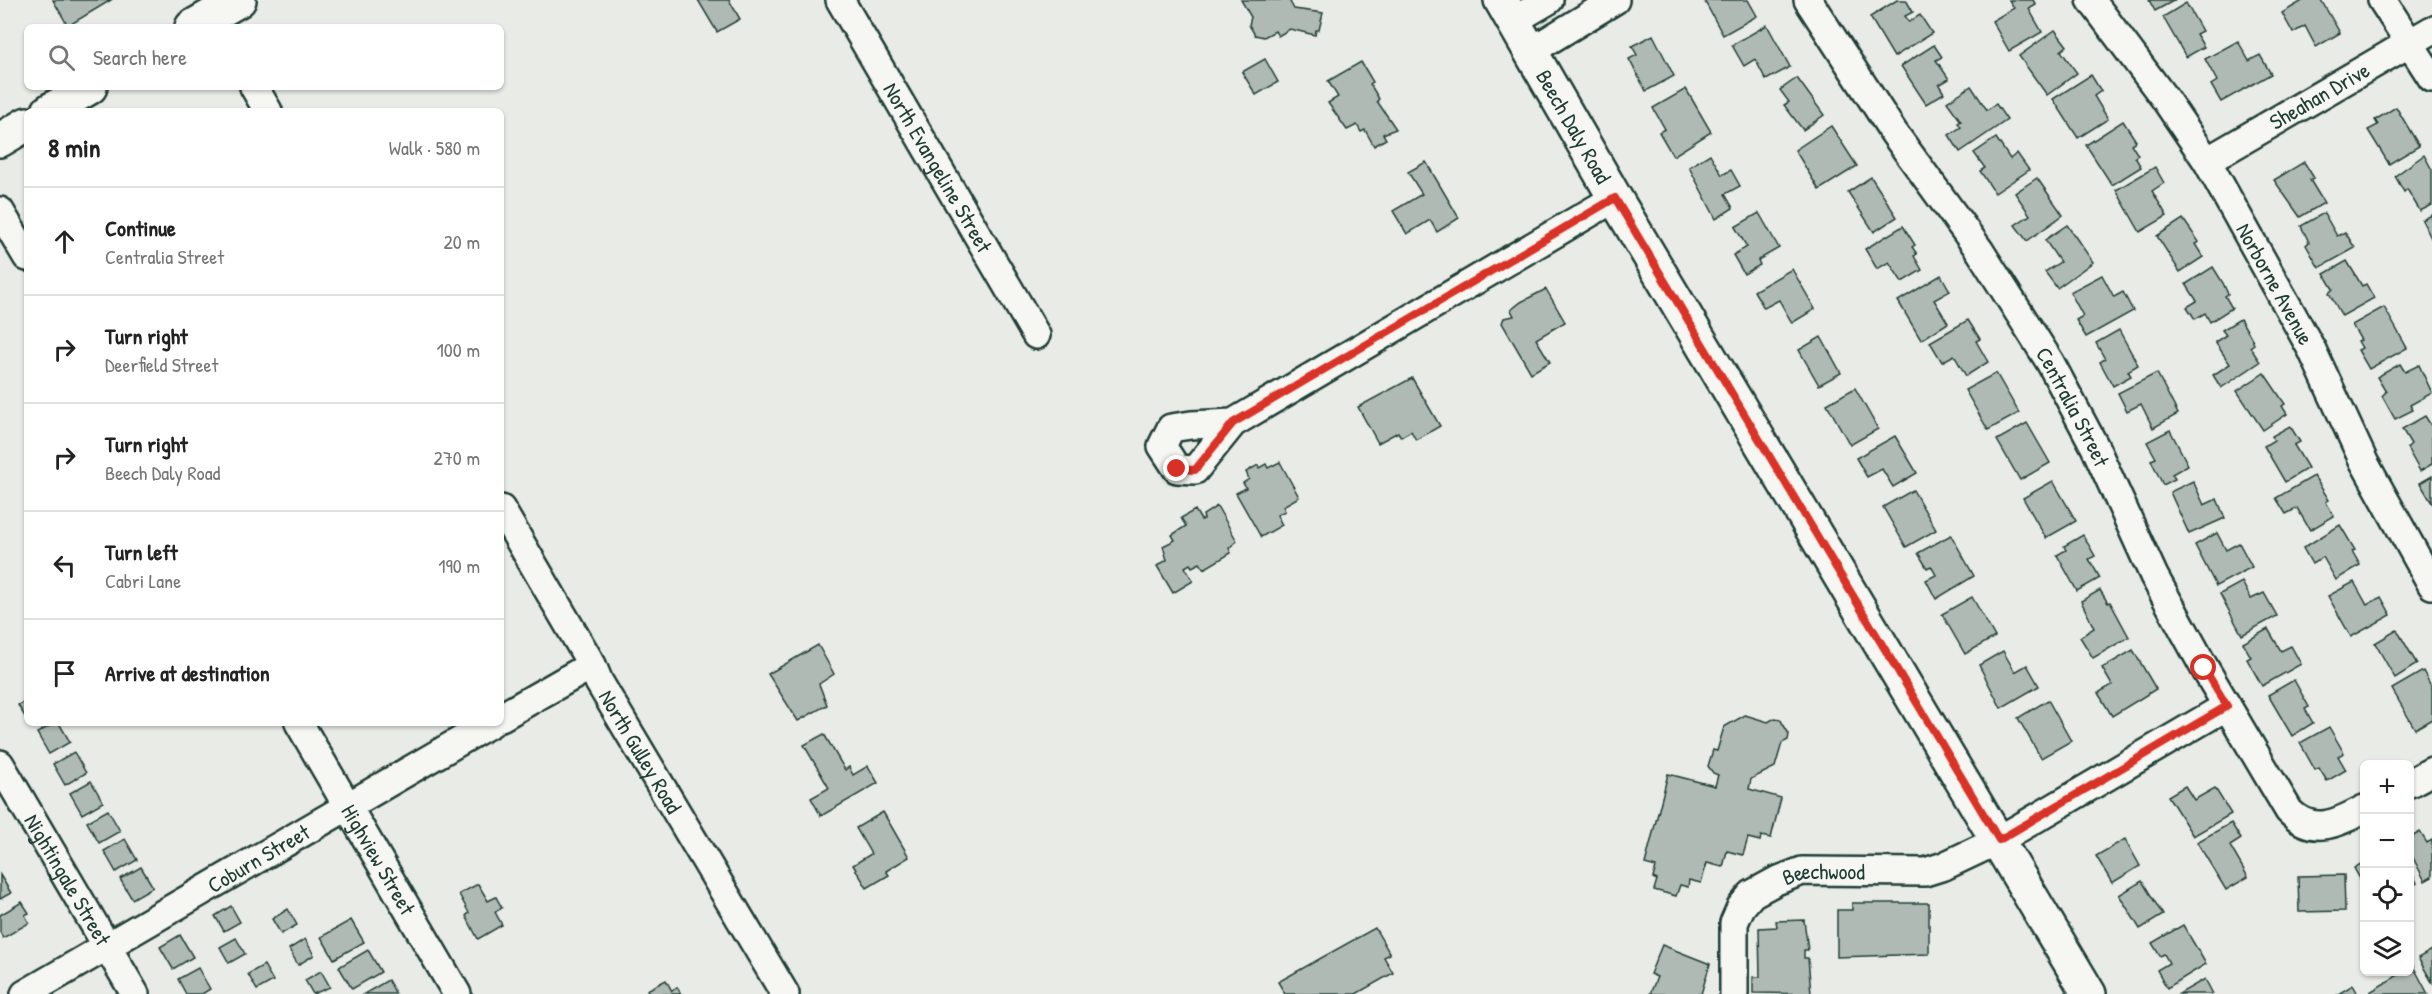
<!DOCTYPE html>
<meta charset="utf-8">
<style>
body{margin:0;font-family:"Patrick Hand",sans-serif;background:#f2f2f2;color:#222}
.controls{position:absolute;right:18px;bottom:18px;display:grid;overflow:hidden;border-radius:9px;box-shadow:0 2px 4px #0004}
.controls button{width:54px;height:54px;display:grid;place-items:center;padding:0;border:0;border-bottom:2px solid #e0e0e0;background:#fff;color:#222;font:30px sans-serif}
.stop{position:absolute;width:18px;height:18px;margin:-14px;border:4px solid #d93025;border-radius:50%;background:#fff}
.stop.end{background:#d93025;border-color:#fff;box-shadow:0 2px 6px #0008}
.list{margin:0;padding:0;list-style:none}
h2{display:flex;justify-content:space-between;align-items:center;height:78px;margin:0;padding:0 24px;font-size:26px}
h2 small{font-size:20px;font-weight:400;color:#767676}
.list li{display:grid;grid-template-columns:39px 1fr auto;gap:18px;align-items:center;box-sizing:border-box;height:108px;padding:0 24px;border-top:2px solid #e0e0e0}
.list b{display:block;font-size:22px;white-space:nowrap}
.list p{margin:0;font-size:20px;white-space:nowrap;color:#767676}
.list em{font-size:20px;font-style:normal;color:#767676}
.icon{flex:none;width:33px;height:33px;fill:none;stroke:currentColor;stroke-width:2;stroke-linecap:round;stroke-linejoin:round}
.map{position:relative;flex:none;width:2432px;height:994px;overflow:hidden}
.search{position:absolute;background:#fff;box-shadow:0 2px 4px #0004;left:24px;top:24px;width:480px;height:66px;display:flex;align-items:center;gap:15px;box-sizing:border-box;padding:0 21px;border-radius:9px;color:#767676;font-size:22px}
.panel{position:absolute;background:#fff;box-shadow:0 2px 4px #0004;left:24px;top:108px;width:480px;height:618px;border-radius:9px}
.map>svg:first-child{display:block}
.building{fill:#b0bab5;stroke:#1f3d34;stroke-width:1.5}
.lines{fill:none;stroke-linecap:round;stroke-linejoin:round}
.minor-casing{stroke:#1f3d34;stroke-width:32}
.major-casing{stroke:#1f3d34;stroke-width:38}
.minor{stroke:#f6f6f2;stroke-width:27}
.major{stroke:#f6f6f2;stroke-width:33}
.route{stroke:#d93025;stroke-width:8}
.labels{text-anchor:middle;stroke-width:6;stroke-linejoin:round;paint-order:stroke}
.street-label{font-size:22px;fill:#1f3d34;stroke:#f6f6f2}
</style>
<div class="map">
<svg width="2432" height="994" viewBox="0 0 2432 994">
<rect width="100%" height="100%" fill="#e9ebe7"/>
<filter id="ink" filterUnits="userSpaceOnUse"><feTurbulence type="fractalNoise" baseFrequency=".0167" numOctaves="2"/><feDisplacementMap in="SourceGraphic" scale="12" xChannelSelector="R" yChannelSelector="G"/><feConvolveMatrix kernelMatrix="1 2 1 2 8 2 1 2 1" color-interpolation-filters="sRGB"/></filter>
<g filter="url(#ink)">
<g class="building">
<path d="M53,0H111L68,26Z"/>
<path d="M698,0H729L740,19L717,32Z"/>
<path d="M1241,0H1289L1294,9L1323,13L1319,30H1316L1315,35L1290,29L1278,36L1275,31L1264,37L1255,35L1249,25L1251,17Z"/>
<path d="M1704,0H1748L1757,16L1723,35Z"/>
<path d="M1897,0H1906L1913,12L1905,16L1909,22L1920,15L1932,33L1894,57L1870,17Z"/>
<path d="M2009,0H2033L2036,5L2029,9L2042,32L2009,51L1992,21L2014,8Z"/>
<path d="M2149,0H2175L2155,11Z"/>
<path d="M2304,0H2321L2340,33L2316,47L2305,26L2293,33L2282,13Z"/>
<path d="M2186,3L2202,31L2196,34L2204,47L2186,57L2163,17Z"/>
<path d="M1767,25L1790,67L1766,80L1755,59L1744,66L1732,45Z"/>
<path d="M2055,30L2067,46L2061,51L2077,73L2047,95L2019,56Z"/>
<path d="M1653,35L1674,76L1646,91L1629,59L1637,55L1632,46Z"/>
<path d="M2238,41L2249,61L2260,55L2271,74L2221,102L2211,85L2217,81L2205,59Z"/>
<path d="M1934,45L1942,57L1936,60L1949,79L1939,85L1944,93L1926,104L1901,66Z"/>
<path d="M1265,59L1278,82L1256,95L1242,72Z"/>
<path d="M1361,62L1373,82L1370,84L1379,99L1377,101L1396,129L1383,134L1386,139L1374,146L1365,130L1361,132L1357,125L1347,130L1328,103L1338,97L1328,81Z"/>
<path d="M2091,75L2101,91L2094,96L2108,119L2078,138L2053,99Z"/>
<path d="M1797,78L1824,115L1803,130L1784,105L1789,102L1780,90Z"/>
<path d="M1971,86L1987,110L1996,104L2007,120L1960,152L1949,135L1961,127L1958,123L1961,121L1947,102Z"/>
<path d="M1686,89L1711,132L1673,156L1659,132L1665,129L1653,108Z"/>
<path d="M2396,107L2419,146L2389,164L2368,130L2378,125L2375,120Z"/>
<path d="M2123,121L2136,141L2131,144L2138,155L2135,157L2141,167L2112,185L2086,145Z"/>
<path d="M1831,126L1857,166L1819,190L1795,150Z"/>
<path d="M1996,138L2010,159L2017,153L2029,170L1995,193L1980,171L1985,168L1974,153Z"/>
<path d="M1710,154L1722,175L1731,170L1740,186L1725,194L1733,208L1716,219L1689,167Z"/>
<path d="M2424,155L2432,170V205L2420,211L2407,189L2404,192L2395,176Z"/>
<path d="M1426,162L1459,218L1437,232L1430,220L1407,234L1393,211L1422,194L1408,172Z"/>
<path d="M2304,162L2314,178L2310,180L2324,203L2300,217L2274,180Z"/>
<path d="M2155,167L2164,183L2152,191L2167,216L2140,232L2116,190Z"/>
<path d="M1871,177L1897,217L1874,232L1848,192Z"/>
<path d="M2037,178L2063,215L2027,241L2015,225L2030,215L2015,193Z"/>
<path d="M1759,213L1779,248L1758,260L1760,265L1744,274L1733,255L1747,247L1735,227Z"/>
<path d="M2324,213L2337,236L2345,232L2355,248L2319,268L2306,245L2309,242L2301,226Z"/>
<path d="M2432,215V240L2422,220Z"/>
<path d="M2183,219L2199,242L2195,244L2203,257L2180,272L2157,236Z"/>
<path d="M2067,225L2093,262L2057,288L2045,272L2060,262L2045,240Z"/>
<path d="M1903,226L1915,245L1912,247L1917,254L1914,256L1922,270L1902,282L1889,262L1877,269L1865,249Z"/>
<path d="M2347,261L2362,286L2366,284L2374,298L2342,316L2329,293L2333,289L2324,274Z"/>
<path d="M2213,267L2223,283L2228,294L2225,296L2232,308L2210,322L2205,313L2195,319L2187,307L2197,301L2186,284Z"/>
<path d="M1792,269L1815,309L1792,323L1779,300L1764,308L1754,291Z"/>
<path d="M1941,275L1950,291L1934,300L1948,323L1921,340L1898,301Z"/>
<path d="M2102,275L2114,297L2123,292L2133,311L2086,337L2076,320L2083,316L2070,292Z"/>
<path d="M1546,289L1565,322L1536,339L1550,362L1531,373L1502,323L1504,318L1514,316L1511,310L1521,302Z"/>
<path d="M2384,307L2407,348L2369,369L2358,350L2362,348L2358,341L2361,340L2352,325Z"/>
<path d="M2240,319L2250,335L2254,344L2250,347L2260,362L2221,388L2213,375L2230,364L2215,342L2226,335L2222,330Z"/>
<path d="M1968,320L1980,339L1976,341L1988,362L1966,376L1954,355L1942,362L1930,342Z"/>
<path d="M2119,330L2138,365L2128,371L2131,376L2113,386L2100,362L2105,359L2096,343Z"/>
<path d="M1821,337L1841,373L1819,385L1799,350Z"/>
<path d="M2400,364L2405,372L2419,365L2432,393L2410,405L2413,410L2395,419L2382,396L2386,392L2377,377Z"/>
<path d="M1996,373L2019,413L1988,430L1965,390Z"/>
<path d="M2157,373L2178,414L2153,428L2141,404L2127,411L2118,393Z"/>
<path d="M2264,373L2285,404L2282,406L2287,414L2263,430L2237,391Z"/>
<path d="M1412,378L1440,426L1416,440L1411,431L1401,437L1398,432L1378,443L1358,407Z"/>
<path d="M1855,388L1878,429L1850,445L1827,404Z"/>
<path d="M2425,416L2432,427V464L2420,471L2407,448L2411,444L2402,429Z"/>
<path d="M2027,423L2050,463L2020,480L1997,440Z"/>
<path d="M2290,426L2300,442L2294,445L2308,468L2285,482L2264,446L2274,440L2272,436Z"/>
<path d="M2170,430L2188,465L2172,474L2175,479L2163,485L2151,460L2156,458L2147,442Z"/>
<path d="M1895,436L1917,473L1893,487L1882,469L1867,477L1856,458Z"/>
<path d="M1280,462L1299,497L1283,506L1285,511L1277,515L1282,525L1261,537L1236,493L1246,488L1243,483L1249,479L1246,472L1258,465L1259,468L1266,464L1268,468Z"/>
<path d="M2314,476L2329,500L2326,502L2334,516L2310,530L2297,508L2286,514L2276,498Z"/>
<path d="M2432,476V503L2420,483Z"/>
<path d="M2053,481L2076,521L2046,538L2023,498Z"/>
<path d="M2193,481L2204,505L2217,499L2225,518L2189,534L2170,492Z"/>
<path d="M1913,490L1936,530L1906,547L1883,507Z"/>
<path d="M1217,506L1237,541L1229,548L1231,553L1204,569L1200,563L1192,567L1190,564L1185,567L1193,581L1173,593L1157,566L1167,560L1163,546L1175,540L1172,535L1186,526L1181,518L1195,510L1201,520L1204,519L1203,515Z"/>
<path d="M2340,525L2355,550L2352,551L2360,565L2336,580L2323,557L2312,564L2303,548Z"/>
<path d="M2217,533L2226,550L2239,543L2252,567L2216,586L2195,545Z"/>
<path d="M1951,535L1974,576L1936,599L1926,580L1936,575L1931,566L1927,568L1918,553Z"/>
<path d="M2083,535L2095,556L2089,559L2100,578L2077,591L2057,555L2066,550L2064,546Z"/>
<path d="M2242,582L2251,599L2264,593L2277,616L2242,635L2220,594Z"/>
<path d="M2354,582L2367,605L2381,597L2391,615L2351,637L2328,596Z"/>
<path d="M2100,590L2108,603L2110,602L2129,637L2093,658L2080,637L2094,628L2081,601Z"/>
<path d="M1972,597L1995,637L1965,654L1942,614Z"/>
<path d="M2268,629L2281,651L2291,646L2301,664L2262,686L2247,659L2251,657L2243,643Z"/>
<path d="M2397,630L2417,664L2395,678L2375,643Z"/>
<path d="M818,645L834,674L819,684L827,705L798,721L768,674Z"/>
<path d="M2133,650L2156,689L2112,716L2098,693L2112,685L2102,668Z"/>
<path d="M2003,651L2015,672L2027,665L2039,686L2001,708L1979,665Z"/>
<path d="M2423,671L2432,688V719L2415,729L2392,689Z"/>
<path d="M2294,680L2309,707L2305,709L2313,723L2292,736L2268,695Z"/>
<path d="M2048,700L2071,741L2041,758L2018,718Z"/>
<path d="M27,701V720L18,705Z"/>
<path d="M1745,715L1768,722L1775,718L1780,719L1789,734L1788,740L1782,743L1775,767L1751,779L1749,789L1781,798L1771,838L1761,836L1760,841L1748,838L1743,855L1727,851L1723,867L1707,863L1701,883L1689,880L1688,887L1680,885L1676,896L1654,890L1657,880L1653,878L1656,867L1645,864L1668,774L1715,786L1718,775L1713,773L1708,766L1713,750L1717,751L1724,727Z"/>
<path d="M55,723H59L70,742L49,754L37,733Z"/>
<path d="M2329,727L2344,753L2338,756L2346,770L2327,781L2319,768L2315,770L2300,743Z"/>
<path d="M824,734L845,770L849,767L853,775L868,766L878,783L821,816L811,798L829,788L804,745Z"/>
<path d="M74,752L86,773L65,785L53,764Z"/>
<path d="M91,781L103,802L82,814L70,793Z"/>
<path d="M2185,786L2194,800L2215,788L2231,814L2193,836L2168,796Z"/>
<path d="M108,810L120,831L99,843L87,822Z"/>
<path d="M883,812L909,857L886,871L889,875L867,888L853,865L871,854L856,828Z"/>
<path d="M2231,823L2241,839L2230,846L2248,877L2226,890L2197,842Z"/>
<path d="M2420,832L2427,843L2432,840V877L2425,881L2410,852V838Z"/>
<path d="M125,839L137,860L116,872L104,851Z"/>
<path d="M2125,839L2140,866L2112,883L2096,856Z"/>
<path d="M2364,862V886L2354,868Z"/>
<path d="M141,867L153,887L132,899L120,879Z"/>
<path d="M2410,869L2417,883L2410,888Z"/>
<path d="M0,875L11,893L0,899Z"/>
<path d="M2344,875L2345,911L2299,912L2298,876Z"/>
<path d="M2142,881L2163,915L2140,929L2119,895Z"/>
<path d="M478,884L488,901L496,897L502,908L495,912L502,925L478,939L466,916L469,913L459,894Z"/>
<path d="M22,902L29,913L25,915L29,923L3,938L0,932V915Z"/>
<path d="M1852,903H1929V954L1837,957V910H1852Z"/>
<path d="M231,906L240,922L224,931L215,916Z"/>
<path d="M288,909L297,925L281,934L272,919Z"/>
<path d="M351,920L364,942L334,959L321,937Z"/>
<path d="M1804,920L1808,950H1804V958H1808L1811,994L1753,993V977H1760L1759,928L1777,927L1776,921Z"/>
<path d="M2183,925L2206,964L2167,988L2157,970L2169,963L2164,954L2160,956L2152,943Z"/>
<path d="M1375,928L1390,954L1384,957L1393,973L1356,994H1285L1278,982Z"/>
<path d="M180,935L193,957L173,969L160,947Z"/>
<path d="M236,938L245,954L229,963L220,947Z"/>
<path d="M305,939L314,955L298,965L289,949Z"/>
<path d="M1662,945L1710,964L1701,994H1650L1657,977L1650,974Z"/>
<path d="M368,950L381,972L352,989L339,967Z"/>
<path d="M2432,950V982L2418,958Z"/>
<path d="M2412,964L2428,994H2371L2370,992L2403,972H2410Z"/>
<path d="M264,965L273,981L257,990L248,974Z"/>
<path d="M198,968L210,989L202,994H186L178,979Z"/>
<path d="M321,971L330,987L313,994L305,980Z"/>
<path d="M2205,979L2213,994H2179Z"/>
<path d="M388,980L396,994H364Z"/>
<path d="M666,980L672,991L677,987L681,994H649L647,990Z"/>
<path d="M2353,985L2358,994H2338Z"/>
</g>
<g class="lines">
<defs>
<g id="minor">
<path id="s1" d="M840,0L1036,335"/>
<path id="s2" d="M1808,0L1894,133L1980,251L2050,362L2095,447L2154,576L2204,667L2289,811C2313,836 2338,823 2364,809"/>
<path id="s3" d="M2091,0L2165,99L2207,161L2312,350L2364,462L2432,585"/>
<path d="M2382,0L2432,78"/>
<path d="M1513,21L1549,0"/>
<path d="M1531,51L1615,0"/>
<path d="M254,87L268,111"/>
<path id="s4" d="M2207,161L2432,30"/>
<path d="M0,211L27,257"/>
<path d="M1233,423L1195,470L1177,469L1162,446L1171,428L1191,425L1233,423L1615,198"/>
<path id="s5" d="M501,509L592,665L599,682L785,994"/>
<path d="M501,717L592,665"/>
<path id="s6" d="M299,723L457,994"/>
<path id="s7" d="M0,764L135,994"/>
<path d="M2410,783L2432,771"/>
<path id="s8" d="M25,994L491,723"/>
<path id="s9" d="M1734,994V923L1741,907L1752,894L1776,881L1802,871L1925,872L1944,866L1999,840L2227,706"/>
</g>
<g id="major">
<path id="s10" d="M1501,0L1615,198L2089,994"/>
<path d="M192,27L239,0"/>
<path d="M49,111L90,87"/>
<path d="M0,140L27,124"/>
</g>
</defs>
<use href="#minor" class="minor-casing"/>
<use href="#major" class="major-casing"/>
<use href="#minor" class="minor"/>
<use href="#major" class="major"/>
</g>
</g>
<g class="lines" filter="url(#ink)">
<path class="route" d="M1177,469L1195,470L1233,423L1615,198L1999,840L2227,706L2204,668"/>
</g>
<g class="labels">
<g class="street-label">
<text dy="8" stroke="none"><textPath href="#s4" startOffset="130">Sheahan Drive</textPath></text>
<text dy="8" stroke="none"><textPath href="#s10" startOffset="146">Beech Daly Road</textPath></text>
<text dy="8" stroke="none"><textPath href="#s1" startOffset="194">North Evangeline Street</textPath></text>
<text dy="8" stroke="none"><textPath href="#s3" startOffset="339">Norborne Avenue</textPath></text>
<text dy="8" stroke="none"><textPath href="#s2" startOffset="486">Centralia Street</textPath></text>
<text dy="8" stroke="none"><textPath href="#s5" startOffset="280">North Gulley Road</textPath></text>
<text dy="8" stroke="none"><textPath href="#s8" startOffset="270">Coburn Street</textPath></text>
<text dy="8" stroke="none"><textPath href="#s6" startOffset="158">Highview Street</textPath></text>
<text dy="8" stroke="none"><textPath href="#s9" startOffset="182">Beechwood</textPath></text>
<text dy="8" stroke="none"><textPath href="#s7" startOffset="134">Nightingale Street</textPath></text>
</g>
</g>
</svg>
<div class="controls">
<button>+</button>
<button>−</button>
<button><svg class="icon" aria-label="locate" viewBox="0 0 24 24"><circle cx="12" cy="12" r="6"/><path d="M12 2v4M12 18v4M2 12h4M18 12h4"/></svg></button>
<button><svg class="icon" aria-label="layers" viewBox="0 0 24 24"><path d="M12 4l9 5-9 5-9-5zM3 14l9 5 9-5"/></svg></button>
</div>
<div class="stop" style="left:2204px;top:668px"></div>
<div class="stop end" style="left:1177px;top:469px"></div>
<div class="search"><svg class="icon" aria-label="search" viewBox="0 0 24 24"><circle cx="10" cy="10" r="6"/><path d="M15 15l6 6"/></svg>Search here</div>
<section class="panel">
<h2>8 min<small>Walk · 580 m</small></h2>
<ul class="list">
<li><svg class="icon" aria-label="ahead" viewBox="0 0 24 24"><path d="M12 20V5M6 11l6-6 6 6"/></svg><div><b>Continue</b><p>Centralia Street</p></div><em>20 m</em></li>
<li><svg class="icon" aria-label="right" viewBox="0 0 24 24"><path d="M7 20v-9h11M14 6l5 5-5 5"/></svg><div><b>Turn right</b><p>Deerfield Street</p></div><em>100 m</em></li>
<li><svg class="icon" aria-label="right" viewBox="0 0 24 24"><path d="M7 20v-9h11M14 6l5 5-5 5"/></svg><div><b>Turn right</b><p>Beech Daly Road</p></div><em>270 m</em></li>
<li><svg class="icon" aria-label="left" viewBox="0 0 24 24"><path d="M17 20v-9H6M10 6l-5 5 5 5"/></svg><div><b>Turn left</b><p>Cabri Lane</p></div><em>190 m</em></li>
<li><svg class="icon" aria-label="arrive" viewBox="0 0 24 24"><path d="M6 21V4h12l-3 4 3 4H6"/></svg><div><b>Arrive at destination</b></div></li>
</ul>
</section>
</div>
